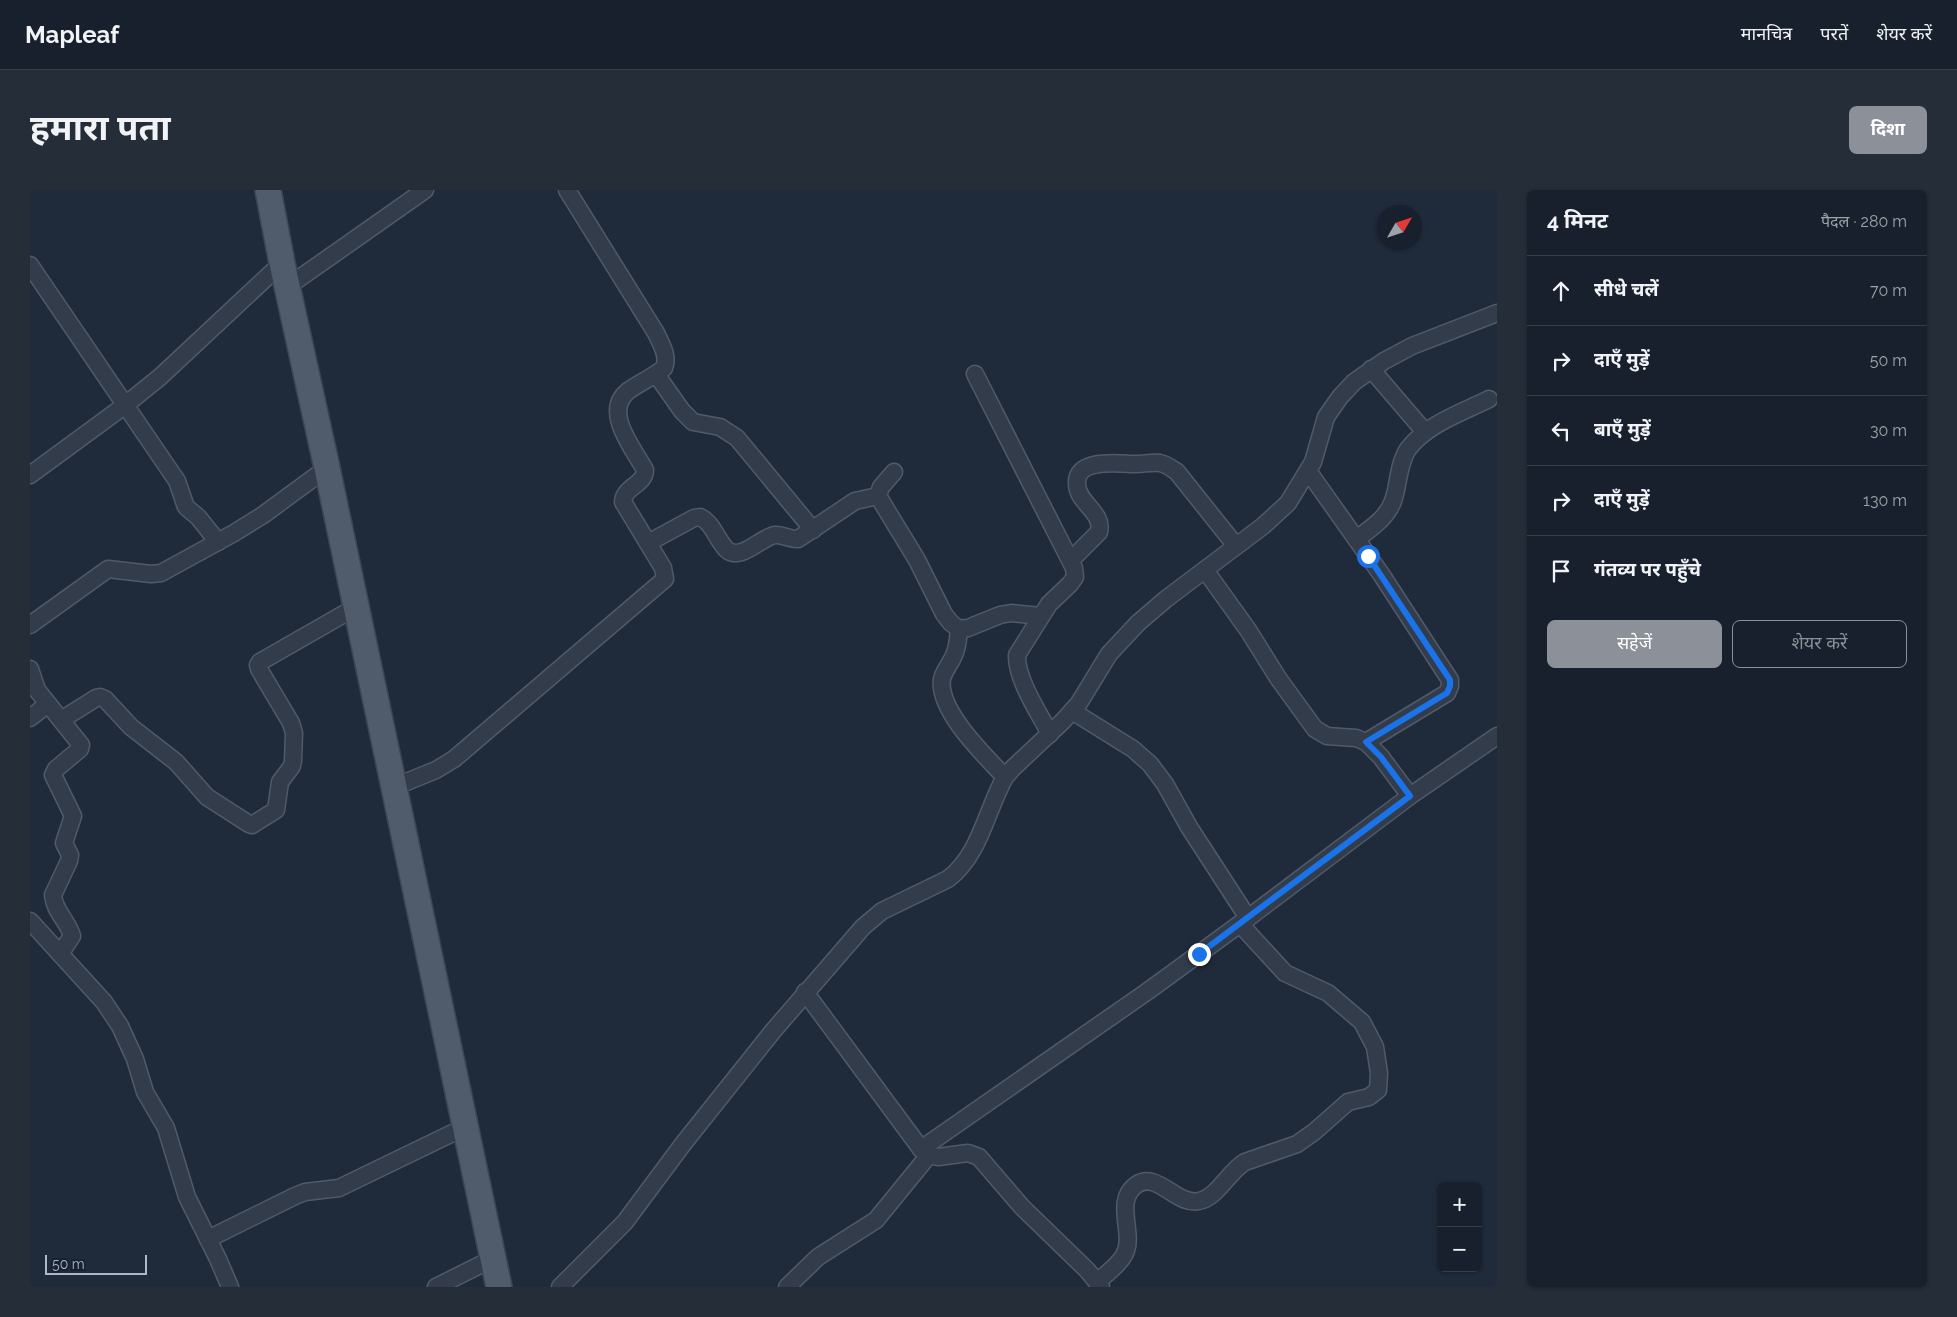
<!DOCTYPE html>
<html lang="hi">
<meta charset="utf-8">
<style>
body{margin:0;font-family:Raleway,"Noto Sans Devanagari",sans-serif;background:#242d38;color:#f1f3f6}
.controls{position:absolute;right:15px;bottom:15px;display:grid;overflow:hidden;border-radius:8px;box-shadow:0 1px 4px #0004}
.controls button{width:45px;height:45px;display:grid;place-items:center;padding:0;border:0;border-bottom:1px solid #363e48;background:#17202c;color:#f1f3f6;font:25px sans-serif}
.compass{position:absolute;left:1347px;top:15px;width:45px;height:45px;border-radius:50%;background:#17202c;box-shadow:0 1px 4px #0004;rotate:51deg}
.scale{position:absolute;left:15px;bottom:12px;width:102px;box-sizing:border-box;padding-left:5px;border:2px solid #adb7c7;border-top:0;font-size:14px;line-height:18px;white-space:nowrap;color:#adb7c7;-webkit-text-stroke:4px #18212f;paint-order:stroke}
.stop{position:absolute;width:15px;height:15px;margin:-11px;border:4px solid #1a73e8;border-radius:50%;background:#fff}
.stop.end{background:#1a73e8;border-color:#fff;box-shadow:0 1px 5px #0008}
.list{margin:0;padding:0;list-style:none}
h2{display:flex;justify-content:space-between;align-items:center;height:65px;margin:0;padding:0 20px;font-size:21px}
h2 small{font-size:16px;font-weight:400;color:#9ea3a9}
.list li{display:grid;grid-template-columns:32px 1fr auto;gap:15px;align-items:center;box-sizing:border-box;height:70px;padding:0 20px;border-top:1px solid #363e48}
.list b{display:block;font-size:19px;white-space:nowrap}
.list em{font-size:16px;font-style:normal;color:#9ea3a9}
.actions{display:flex;gap:10px;padding:15px 20px}
.actions a{flex:1;padding:11px 0;border:1px solid #8c9099;border-radius:8px;text-align:center;font-size:18px;color:#8c9099}
.actions .main{background:#8c9099;color:#fff}
.icon{flex:none;width:28px;height:28px;fill:none;stroke:currentColor;stroke-width:2;stroke-linecap:round;stroke-linejoin:round}
.map{position:relative;flex:none;width:1467px;height:1097px;overflow:hidden;border-radius:8px}
header{display:flex;align-items:center;gap:30px;box-sizing:border-box;height:70px;padding:0 25px;background:#17202c;border-bottom:1px solid #363e48}
header strong{font-size:24px}
nav{display:flex;gap:28px;margin-inline-start:auto;font-size:18px}
.intro{display:flex;align-items:center;justify-content:space-between;box-sizing:border-box;height:120px;padding:0 30px}
h1{margin:0;font-size:35px}
.button{padding:12px 22px;border-radius:8px;background:#8c9099;color:#fff;font-size:18px;font-weight:700}
main{display:flex;gap:30px;padding:0 30px}
aside{flex:1;background:#17202c;border-radius:8px;box-shadow:0 1px 4px #0004}
.map>svg:first-child{display:block}
.lines{fill:none;stroke-linecap:round;stroke-linejoin:round}
.minor-casing{stroke:#505a69;stroke-width:19}
.primary-casing{stroke:#3c4554;stroke-width:28}
.minor{stroke:#333c4b;stroke-width:16}
.primary{stroke:#505b6b;stroke-width:25}
.route{stroke:#1a73e8;stroke-width:6}
</style>
<header>
<strong>Mapleaf</strong>
<nav><a>मानचित्र</a><a>परतें</a><a>शेयर करें</a></nav>
</header>
<div class="intro"><h1>हमारा पता</h1><a class="button">दिशा</a></div>
<main>
<div class="map">
<svg width="1467" height="1097" viewBox="0 0 1467 1097">
<rect width="100%" height="100%" fill="#1f2a3b"/>
<g class="lines">
<defs>
<g id="minor">
<path d="M0,75L147,291L156,317L168,327L188,352"/>
<path d="M257,97L395,0"/>
<path d="M1341,179L1395,242"/>
<path d="M626,184L652,221L663,232L690,237L707,248L783,340"/>
<path d="M945,184L1044,378L1045,387L1040,394L1019,414L987,465C986,489 1009,523 1020,544"/>
<path d="M1278,281L1351,384L1420,490V496L1417,503L1336,552"/>
<path d="M864,282L851,297L848,306L887,370L914,424L921,433L929,439L938,438L970,425L981,423L1011,426"/>
<path d="M0,285L94,216L130,187L252,73"/>
<path d="M1327,349C1341,338 1357,328 1363,311C1369,294 1368,274 1378,259C1397,234 1431,223 1459,209"/>
<path d="M618,353L664,328L670,327C684,334 686,349 696,359C710,373 731,347 745,345C753,344 760,350 768,349L825,311L848,306"/>
<path d="M1041,370L1069,342C1074,322 1047,313 1047,294C1045,267 1091,274 1106,274C1114,274 1122,272 1130,273C1136,274 1141,278 1147,282L1206,356"/>
<path d="M1175,380L1218,440L1248,488L1285,539L1297,546L1326,548L1336,552L1351,567L1380,606"/>
<path d="M0,435L78,379L121,384L131,383L204,343L233,325L297,278"/>
<path d="M929,439C928,447 928,457 924,465C921,473 914,480 912,489C907,520 955,566 975,587"/>
<path d="M0,479L7,500L51,555L50,559L26,579L23,585L43,626L34,653L40,665L39,671L23,705C24,721 38,731 42,746L30,764"/>
<path d="M1042,521L1103,559L1120,574L1135,594L1159,637L1218,728"/>
<path d="M0,528L18,514"/>
<path d="M31,530L66,508L70,507L75,509L101,537L146,572L177,607L219,634L222,635L246,620L250,592L262,576L263,571L264,543L261,533L229,479L228,475L230,472L326,417"/>
<path d="M364,597L406,580L424,569L635,389L633,378L593,312C594,296 615,295 615,280C604,259 572,222 598,201C609,193 623,187 634,178C639,166 631,154 626,143L537,0"/>
<path d="M0,731L74,812L90,836L105,869L115,902L136,938L157,1007L188,1069L200,1097"/>
<path d="M775,802L891,959L899,965L908,967L938,963L949,967L992,1017L1057,1080L1071,1097"/>
<path d="M891,959L1118,801L1218,728L1380,606L1467,546"/>
<path d="M178,1049L265,1006L275,1002L309,998L435,937"/>
<path d="M1067,1092C1076,1084 1089,1075 1094,1065C1106,1045 1083,1012 1106,995C1127,980 1146,1016 1169,1011C1187,1008 1199,981 1215,972L1267,954L1284,942L1318,912L1339,907L1348,900L1349,883L1345,857L1332,832L1298,803L1255,783L1210,734"/>
<path d="M406,1097L464,1068"/>
<path d="M530,1097L595,1032L653,954L743,841L833,737L852,721L918,689C950,665 956,621 975,587L983,578L1033,531L1049,513L1079,464L1108,433L1136,409L1233,336L1258,313L1283,272L1296,227L1310,207L1324,192L1354,171L1382,156L1467,123"/>
<path d="M757,1097L788,1067L846,1030L899,965"/>
</g>
<path id="primary" d="M238,0L252,73L297,278L469,1097"/>
</defs>
<use href="#minor" class="minor-casing"/>
<use href="#primary" class="primary-casing"/>
<use href="#minor" class="minor"/>
<use href="#primary" class="primary"/>
</g>
<g class="lines">
<path class="route" d="M1169,764L1380,606L1351,567L1336,552L1417,503L1420,496V490L1338,366"/>
</g>
</svg>
<div class="controls">
<button>+</button>
<button>−</button>
</div>
<svg class="compass" viewBox="-18 -18 36 36"><path d="M0-13l5 13h-10z" fill="#e53935"/><path d="M0 13l5-13h-10z" fill="#9ea3a9"/></svg>
<div class="scale">50 m</div>
<div class="stop" style="left:1338px;top:366px"></div>
<div class="stop end" style="left:1169px;top:764px"></div>
</div>
<aside>
<h2>4 मिनट<small>पैदल · 280 m</small></h2>
<ul class="list">
<li><svg class="icon" aria-label="ahead" viewBox="0 0 24 24"><path d="M12 20V5M6 11l6-6 6 6"/></svg><div><b>सीधे चलें</b></div><em>70 m</em></li>
<li><svg class="icon" aria-label="right" viewBox="0 0 24 24"><path d="M7 20v-9h11M14 6l5 5-5 5"/></svg><div><b>दाएँ मुड़ें</b></div><em>50 m</em></li>
<li><svg class="icon" aria-label="left" viewBox="0 0 24 24"><path d="M17 20v-9H6M10 6l-5 5 5 5"/></svg><div><b>बाएँ मुड़ें</b></div><em>30 m</em></li>
<li><svg class="icon" aria-label="right" viewBox="0 0 24 24"><path d="M7 20v-9h11M14 6l5 5-5 5"/></svg><div><b>दाएँ मुड़ें</b></div><em>130 m</em></li>
<li><svg class="icon" aria-label="arrive" viewBox="0 0 24 24"><path d="M6 21V4h12l-3 4 3 4H6"/></svg><div><b>गंतव्य पर पहुँचे</b></div></li>
</ul>
<div class="actions"><a class="main">सहेजें</a><a>शेयर करें</a></div>
</aside>
</main>
